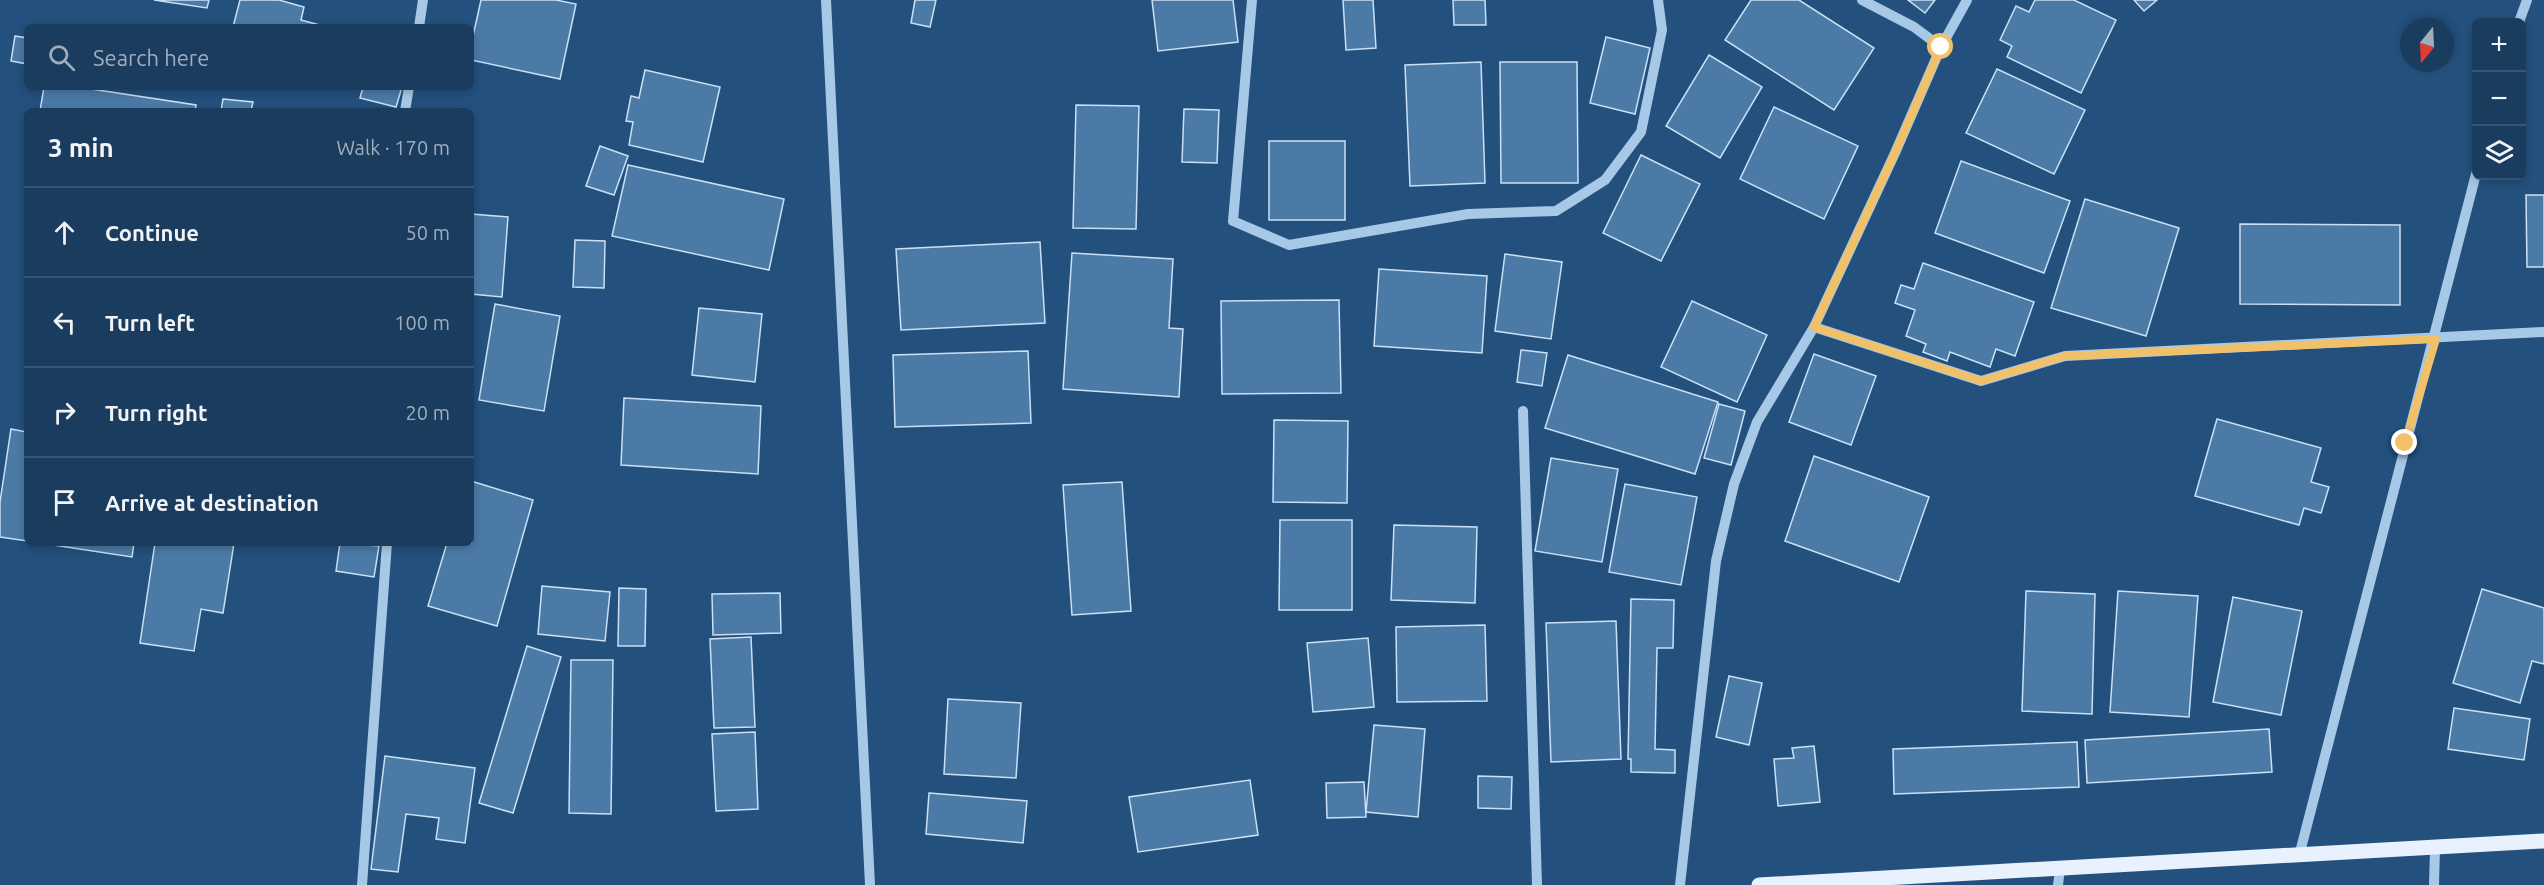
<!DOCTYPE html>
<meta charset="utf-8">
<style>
body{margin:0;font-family:Ubuntu,sans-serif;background:#274767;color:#f1f3f6}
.controls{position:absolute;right:18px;top:18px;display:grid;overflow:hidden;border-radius:9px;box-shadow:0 3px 9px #0003}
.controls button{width:54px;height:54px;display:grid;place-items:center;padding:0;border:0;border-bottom:2px solid #385673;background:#1a3c5e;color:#f1f3f6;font:30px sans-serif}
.compass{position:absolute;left:2400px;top:18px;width:54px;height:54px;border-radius:50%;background:#1a3c5e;box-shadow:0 3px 9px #0003;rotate:198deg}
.stop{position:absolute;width:18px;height:18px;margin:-14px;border:4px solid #f1c169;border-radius:50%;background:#fff}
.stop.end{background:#f1c169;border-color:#fff;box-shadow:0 2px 6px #0008}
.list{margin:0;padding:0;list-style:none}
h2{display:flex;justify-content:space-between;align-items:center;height:78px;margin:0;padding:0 24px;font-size:26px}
h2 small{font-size:20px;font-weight:400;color:#9fadbc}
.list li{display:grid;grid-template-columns:39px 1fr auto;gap:18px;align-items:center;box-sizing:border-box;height:90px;padding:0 24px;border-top:2px solid #385673}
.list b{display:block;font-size:22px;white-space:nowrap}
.list em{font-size:20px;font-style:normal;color:#9fadbc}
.icon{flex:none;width:33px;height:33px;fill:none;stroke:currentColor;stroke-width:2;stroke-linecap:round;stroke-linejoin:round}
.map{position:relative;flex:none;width:2544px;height:885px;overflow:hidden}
.search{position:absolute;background:#1a3c5e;box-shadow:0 3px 9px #0003;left:24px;top:24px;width:450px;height:66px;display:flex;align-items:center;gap:15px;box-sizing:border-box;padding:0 21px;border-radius:9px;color:#9fadbc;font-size:22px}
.panel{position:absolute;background:#1a3c5e;box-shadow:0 3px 9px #0003;left:24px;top:108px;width:450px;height:438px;border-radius:9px}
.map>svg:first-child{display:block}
.building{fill:#4b7aa6;stroke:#cae0f5;stroke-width:1.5}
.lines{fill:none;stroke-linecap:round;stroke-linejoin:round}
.minor{stroke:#a7c8e6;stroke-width:10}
.major{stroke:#e8f1fd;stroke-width:15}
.route{stroke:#f1c169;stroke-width:8}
</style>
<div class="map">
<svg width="2544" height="885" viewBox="0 0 2544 885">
<rect width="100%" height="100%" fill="#23507d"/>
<g class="building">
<path d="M154,0H209L207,8Z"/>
<path d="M240,0H279L304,7L301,20L327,27H233Z"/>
<path d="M481,0H556L576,4L560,79L471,60V45Z"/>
<path d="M915,0H936L930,27L911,23Z"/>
<path d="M1152,0H1233L1238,42L1158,51Z"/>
<path d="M1343,0H1373L1376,48L1346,50Z"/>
<path d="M1453,0H1485L1486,25H1454Z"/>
<path d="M1751,0H1799L1874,48L1834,110L1725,40Z"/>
<path d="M1908,0H1935L1925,13Z"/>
<path d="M2035,0H2074L2116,20L2081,93L2007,57L2012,46L2000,40L2016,6L2029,12Z"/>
<path d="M2134,0H2157L2144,11Z"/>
<path d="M15,36L27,38V64L11,61Z"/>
<path d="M1606,37L1650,48L1635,114L1590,103Z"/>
<path d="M1709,55L1762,87L1720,158L1666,126Z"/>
<path d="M1481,62L1485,183L1410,186L1405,65Z"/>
<path d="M1500,62H1577L1578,183H1501Z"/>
<path d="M1997,69L2085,110L2054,174L1966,133Z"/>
<path d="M645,70L720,87L703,162L629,145L633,122L626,121L631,96L639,98Z"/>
<path d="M44,87H78L196,105L195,111H40Z"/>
<path d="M363,87H402L396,107L360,98Z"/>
<path d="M223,99L253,102L251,111H221Z"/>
<path d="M1076,105L1139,106L1136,229L1073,228Z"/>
<path d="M1774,107L1858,146L1824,219L1740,179Z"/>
<path d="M1184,109L1219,110L1217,163L1182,162Z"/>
<rect x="1269" y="141" width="76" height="79"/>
<path d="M600,146L628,156L614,195L586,186Z"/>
<path d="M1641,155L1700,184L1661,261L1603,233Z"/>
<path d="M1961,161L2070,201L2044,273L1935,233Z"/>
<path d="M628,165L784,199L769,270L612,236Z"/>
<path d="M2526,195H2544V267H2527Z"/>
<path d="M2085,199L2179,228L2146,336L2051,308Z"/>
<path d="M471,214L508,217L502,297L471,294Z"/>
<path d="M2240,224L2400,225V305L2240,304Z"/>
<path d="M575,240L605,241L604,288L573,287Z"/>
<path d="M1040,242L1045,323L901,330L896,249Z"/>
<path d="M1072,253L1173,259L1169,328L1183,329L1179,397L1063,389Z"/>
<path d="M1505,254L1562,262L1551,339L1495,331Z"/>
<path d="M1923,263L2034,302L2015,356L1996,349L1990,367L1950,352L1947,361L1923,352L1926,344L1906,336L1915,310L1895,303L1901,285L1914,289Z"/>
<path d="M1379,269L1487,276L1482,353L1374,346Z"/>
<path d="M1339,300L1341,393L1222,394L1221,301Z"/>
<path d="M1692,301L1767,335L1737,402L1661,367Z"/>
<path d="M495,304L560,316L544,411L479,400Z"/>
<path d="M699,308L762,314L755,382L692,375Z"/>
<path d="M1521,350L1547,353L1542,386L1517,382Z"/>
<path d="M1028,351L1031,423L895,427L893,355Z"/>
<path d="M1814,354L1876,376L1851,445L1789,422Z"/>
<path d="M1568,355L1718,402L1695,474L1545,428Z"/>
<path d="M624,398L761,406L758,474L621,465Z"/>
<path d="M1719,404L1745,411L1731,465L1704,458Z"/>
<path d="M2217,419L2321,448L2311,482L2329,487L2321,513L2304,508L2299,525L2195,496Z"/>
<path d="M1274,420L1348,421L1347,503L1273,502Z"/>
<path d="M11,429L27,432V541L0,537V502Z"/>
<path d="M1814,456L1929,497L1899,582L1785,541Z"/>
<path d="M1551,458L1618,469L1602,562L1535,551Z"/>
<path d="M471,481L533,500L497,626L428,606L447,543H471Z"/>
<path d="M1122,482L1131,611L1072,615L1063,485Z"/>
<path d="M1625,484L1697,497L1681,585L1609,572Z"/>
<path d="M1280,520H1352V610H1279Z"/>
<path d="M1394,525L1477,527L1475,603L1391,600Z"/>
<path d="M40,543H134L132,557Z"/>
<path d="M155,543H234L223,613L201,609L194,651L140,643Z"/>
<path d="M340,543L379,546L374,577L336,571Z"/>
<path d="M542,586L610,592L605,641L538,634Z"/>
<path d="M619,588L646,589L645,646H618Z"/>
<path d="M2482,589L2544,608V664L2532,661L2520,703L2453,683Z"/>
<path d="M2026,591L2095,594L2092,714L2022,711Z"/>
<path d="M2118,591L2198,596L2189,717L2110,712Z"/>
<path d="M780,593L781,633L713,635L712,594Z"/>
<path d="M2233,597L2302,611L2281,715L2213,702Z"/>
<path d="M1631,599L1674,600L1673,648H1657L1655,749L1675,750V773L1631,772V759H1628Z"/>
<path d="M1616,621L1621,759L1551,762L1546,623Z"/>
<path d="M1485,625L1487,701L1397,702L1396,627Z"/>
<path d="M751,637L755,727L714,728L710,639Z"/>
<path d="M1368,638L1374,707L1313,712L1307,643Z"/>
<path d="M527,646L561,657L513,813L479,803Z"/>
<path d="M571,660H613L611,814L569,813Z"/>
<path d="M1729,676L1762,683L1749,745L1716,737Z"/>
<path d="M948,699L1021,703L1016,778L944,774Z"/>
<path d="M2454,708L2530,719L2524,760L2448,749Z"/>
<path d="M1374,725L1425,729L1418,817L1366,812Z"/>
<path d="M2269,729L2272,772L2087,783L2085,740Z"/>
<path d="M755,732L758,809L716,811L712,734Z"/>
<path d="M2077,742L2079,787L1894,794L1893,749Z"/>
<path d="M1814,746L1820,802L1778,806L1774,759L1794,758L1792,748Z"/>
<path d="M385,756L475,768L465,843L436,839L439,818L406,814L398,872L371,869Z"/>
<path d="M1478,776L1512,777L1511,809L1478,808Z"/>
<path d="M1250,780L1258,835L1138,852L1129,797Z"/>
<path d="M1364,782L1366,817L1327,818L1326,783Z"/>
<path d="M929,793L1027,801L1023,843L926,834Z"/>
</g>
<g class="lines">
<g class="minor">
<path d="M826,0L870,885"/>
<path d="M1252,0L1233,221L1289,245L1468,214L1556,211L1605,180L1641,132L1662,30L1658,0"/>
<path d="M1862,0L1914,27L1941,47"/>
<path d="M2519,22L2527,0"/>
<path d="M419,27L423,0"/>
<path d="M405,111L409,87"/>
<path d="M1814,327L1981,381L2065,356L2544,332"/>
<path d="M1523,411L1537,885"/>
<path d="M2299,856L2476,174"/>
<path d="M362,885L387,543"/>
<path d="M1680,885L1716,561L1734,484L1757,422L1814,327L1895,153L1941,47L1967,0"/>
<path d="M2058,885L2060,869"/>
<path d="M2434,885L2435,849"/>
</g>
<path class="major" d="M1759,885L2544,841"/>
</g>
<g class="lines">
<path class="route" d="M1941,47L1895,153L1814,327L1981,381L2065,356L2436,339L2405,443"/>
</g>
</svg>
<div class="controls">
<button>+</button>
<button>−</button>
<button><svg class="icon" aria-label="layers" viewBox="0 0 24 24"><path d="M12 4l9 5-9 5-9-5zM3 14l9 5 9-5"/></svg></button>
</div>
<svg class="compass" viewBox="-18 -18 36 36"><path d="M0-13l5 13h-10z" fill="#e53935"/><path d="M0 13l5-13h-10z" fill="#9fadbc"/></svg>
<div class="stop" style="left:1941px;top:47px"></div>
<div class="stop end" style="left:2405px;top:443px"></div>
<div class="search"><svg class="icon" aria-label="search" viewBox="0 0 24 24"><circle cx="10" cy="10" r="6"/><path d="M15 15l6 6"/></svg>Search here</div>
<section class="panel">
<h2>3 min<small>Walk · 170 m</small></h2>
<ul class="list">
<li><svg class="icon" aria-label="ahead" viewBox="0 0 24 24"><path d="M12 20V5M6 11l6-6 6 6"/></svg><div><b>Continue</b></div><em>50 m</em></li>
<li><svg class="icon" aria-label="left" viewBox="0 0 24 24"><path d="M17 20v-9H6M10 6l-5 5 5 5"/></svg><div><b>Turn left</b></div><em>100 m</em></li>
<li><svg class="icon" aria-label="right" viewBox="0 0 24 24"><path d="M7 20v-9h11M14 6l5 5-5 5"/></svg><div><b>Turn right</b></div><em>20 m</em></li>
<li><svg class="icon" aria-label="arrive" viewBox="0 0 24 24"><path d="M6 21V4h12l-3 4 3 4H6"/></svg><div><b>Arrive at destination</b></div></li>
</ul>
</section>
</div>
